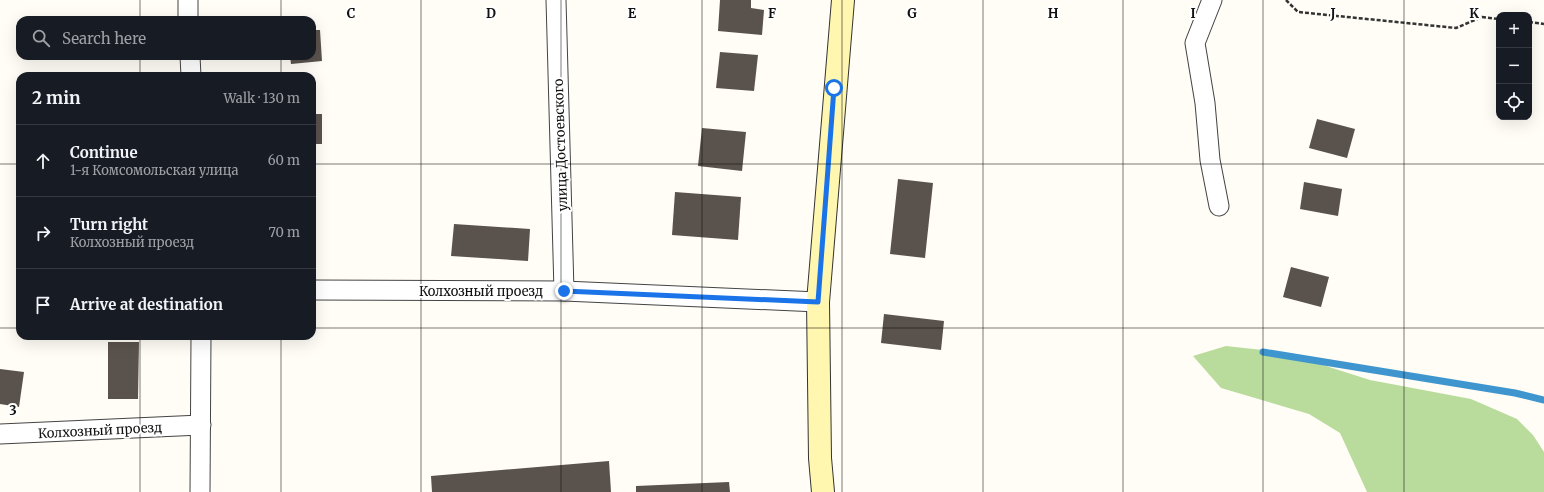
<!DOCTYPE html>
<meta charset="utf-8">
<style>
body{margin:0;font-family:Merriweather,serif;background:#242831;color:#f1f3f6}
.controls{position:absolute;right:12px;top:12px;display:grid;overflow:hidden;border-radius:8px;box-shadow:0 4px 16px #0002}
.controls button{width:36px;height:36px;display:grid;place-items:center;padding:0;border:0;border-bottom:1px solid #363941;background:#171b24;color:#f1f3f6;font:20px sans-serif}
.stop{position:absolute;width:12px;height:12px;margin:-9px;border:3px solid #1a73e8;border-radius:50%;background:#fff}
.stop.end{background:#1a73e8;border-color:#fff;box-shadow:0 1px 4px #0008}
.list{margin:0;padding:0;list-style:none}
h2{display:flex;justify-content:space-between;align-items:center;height:52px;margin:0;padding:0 16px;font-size:17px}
h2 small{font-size:13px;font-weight:400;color:#9ea1a6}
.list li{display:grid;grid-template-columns:26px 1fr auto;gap:12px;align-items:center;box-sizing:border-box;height:72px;padding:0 16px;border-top:1px solid #363941}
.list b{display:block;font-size:15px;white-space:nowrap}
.list p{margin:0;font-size:13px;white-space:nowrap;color:#9ea1a6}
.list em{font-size:13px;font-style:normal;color:#9ea1a6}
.icon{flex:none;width:22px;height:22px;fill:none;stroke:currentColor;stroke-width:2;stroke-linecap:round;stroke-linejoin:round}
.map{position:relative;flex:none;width:1544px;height:492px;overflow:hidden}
.search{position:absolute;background:#171b24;box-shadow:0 4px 16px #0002;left:16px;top:16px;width:300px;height:44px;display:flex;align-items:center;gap:10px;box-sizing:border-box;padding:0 14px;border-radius:12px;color:#9ea1a6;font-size:15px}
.panel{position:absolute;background:#171b24;box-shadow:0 4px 16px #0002;left:16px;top:72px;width:300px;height:268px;border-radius:12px}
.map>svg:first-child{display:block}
.forest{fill:#b9dc9c}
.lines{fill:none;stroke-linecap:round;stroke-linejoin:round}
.stream{stroke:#3f96cf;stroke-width:7}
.building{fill:#5a524d}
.street-casing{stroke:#444;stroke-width:21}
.secondary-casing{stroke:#333;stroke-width:24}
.path{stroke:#333;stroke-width:2.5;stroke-dasharray:4 2;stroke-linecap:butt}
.street{stroke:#fff;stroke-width:19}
.secondary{stroke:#fff6b0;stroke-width:22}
.route{stroke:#1a73e8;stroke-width:5}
.grid{fill:none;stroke:#111;stroke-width:1;stroke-opacity:0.55}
.labels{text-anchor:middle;stroke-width:4;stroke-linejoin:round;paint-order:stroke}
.street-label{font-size:13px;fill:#111;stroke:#fff}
.grid-label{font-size:13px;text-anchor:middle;font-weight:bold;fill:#111;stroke:#fff;stroke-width:4;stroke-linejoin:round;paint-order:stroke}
</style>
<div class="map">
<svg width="1544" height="492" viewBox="0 0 1544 492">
<rect width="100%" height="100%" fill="#fffdf5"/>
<path class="forest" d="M1226,346L1282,352L1370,380L1471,399L1517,419L1533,435L1544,452V492H1367L1340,433L1309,414L1221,388L1193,356Z"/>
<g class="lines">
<path class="stream" d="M1263,352L1515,393L1544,400"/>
</g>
<g class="building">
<path d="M720,0H751V8L764,10L762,35L718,31Z"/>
<path d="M312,30H320L322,61L291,64L290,56H312Z"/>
<path d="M720,52L758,55L754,91L716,88Z"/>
<rect x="312" y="114" width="10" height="30"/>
<path d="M1317,119L1355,129L1347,158L1309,148Z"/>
<path d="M702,128L746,132L742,171L698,166Z"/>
<path d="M898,179L933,183L925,258L890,254Z"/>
<path d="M1304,182L1342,189L1338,216L1300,209Z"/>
<path d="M675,192L741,197L738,240L672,235Z"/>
<path d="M454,224L530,229L528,261L451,256Z"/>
<path d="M1291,267L1329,277L1321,307L1283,297Z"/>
<path d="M884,314L944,321L941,350L881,343Z"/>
<path d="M108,342H139L138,399H108Z"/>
<path d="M0,369L24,372L19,407L0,404Z"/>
<path d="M609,461L611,492H432L431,476Z"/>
<path d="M729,482L730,492H636V486Z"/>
</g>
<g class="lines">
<defs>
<g id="street">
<path d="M188,0V20"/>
<path d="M556,0L564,291"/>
<path d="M1212,0L1195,43L1205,103L1210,160L1219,206"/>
<path d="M190,56L191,76"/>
<path d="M312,290L564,291L818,302"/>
<path d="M0,434L201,425"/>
<path d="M200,492L201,336"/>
</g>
<path id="secondary" d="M823,492L820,458L818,302L843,0"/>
</defs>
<use href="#street" class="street-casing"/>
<use href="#secondary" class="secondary-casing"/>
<g class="path">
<path d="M1286,0L1298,12L1456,28L1482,17L1499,19"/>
<path d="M1529,22L1544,24"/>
</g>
<use href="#street" class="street"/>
<use href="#secondary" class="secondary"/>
</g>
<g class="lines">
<path class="route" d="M564,291L818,302L834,88"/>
</g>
<path class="grid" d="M140,0V20M281,0V20M421,0V492M561,0V492M702,0V492M842,0V492M983,0V492M1123,0V492M1263,0V492M1404,0V492M140,56V76M281,56V76M0,164H20M312,164H1544M0,328H20M312,328H1544M140,336V492M281,336V492"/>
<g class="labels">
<g class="street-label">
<text transform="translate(560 145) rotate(-92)" y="5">улица Достоевского</text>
<text x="481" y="296">Колхозный проезд</text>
<text transform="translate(100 430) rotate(-3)" y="5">Колхозный проезд</text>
</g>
</g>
<g class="grid-label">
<text x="351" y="18">C</text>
<text x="491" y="18">D</text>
<text x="632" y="18">E</text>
<text x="772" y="18">F</text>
<text x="912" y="18">G</text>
<text x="1053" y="18">H</text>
<text x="1193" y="18">I</text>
<text x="1333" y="18">J</text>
<text x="1474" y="18">K</text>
<text x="13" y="415">3</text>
</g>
</svg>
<div class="controls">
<button>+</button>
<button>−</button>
<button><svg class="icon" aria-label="locate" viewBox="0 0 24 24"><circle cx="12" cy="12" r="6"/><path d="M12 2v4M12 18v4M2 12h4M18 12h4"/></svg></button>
</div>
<div class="stop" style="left:834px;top:88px"></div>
<div class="stop end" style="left:564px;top:291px"></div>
<div class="search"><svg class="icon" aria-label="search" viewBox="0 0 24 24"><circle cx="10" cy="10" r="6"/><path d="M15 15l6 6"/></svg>Search here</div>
<section class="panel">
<h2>2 min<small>Walk · 130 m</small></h2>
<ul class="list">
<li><svg class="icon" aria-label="ahead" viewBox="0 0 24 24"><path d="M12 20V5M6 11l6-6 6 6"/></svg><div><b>Continue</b><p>1-я Комсомольская улица</p></div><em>60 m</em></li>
<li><svg class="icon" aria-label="right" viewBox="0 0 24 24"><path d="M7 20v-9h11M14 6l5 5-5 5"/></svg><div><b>Turn right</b><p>Колхозный проезд</p></div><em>70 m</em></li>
<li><svg class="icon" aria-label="arrive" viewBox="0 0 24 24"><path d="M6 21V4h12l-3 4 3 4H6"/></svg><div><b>Arrive at destination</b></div></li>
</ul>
</section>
</div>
